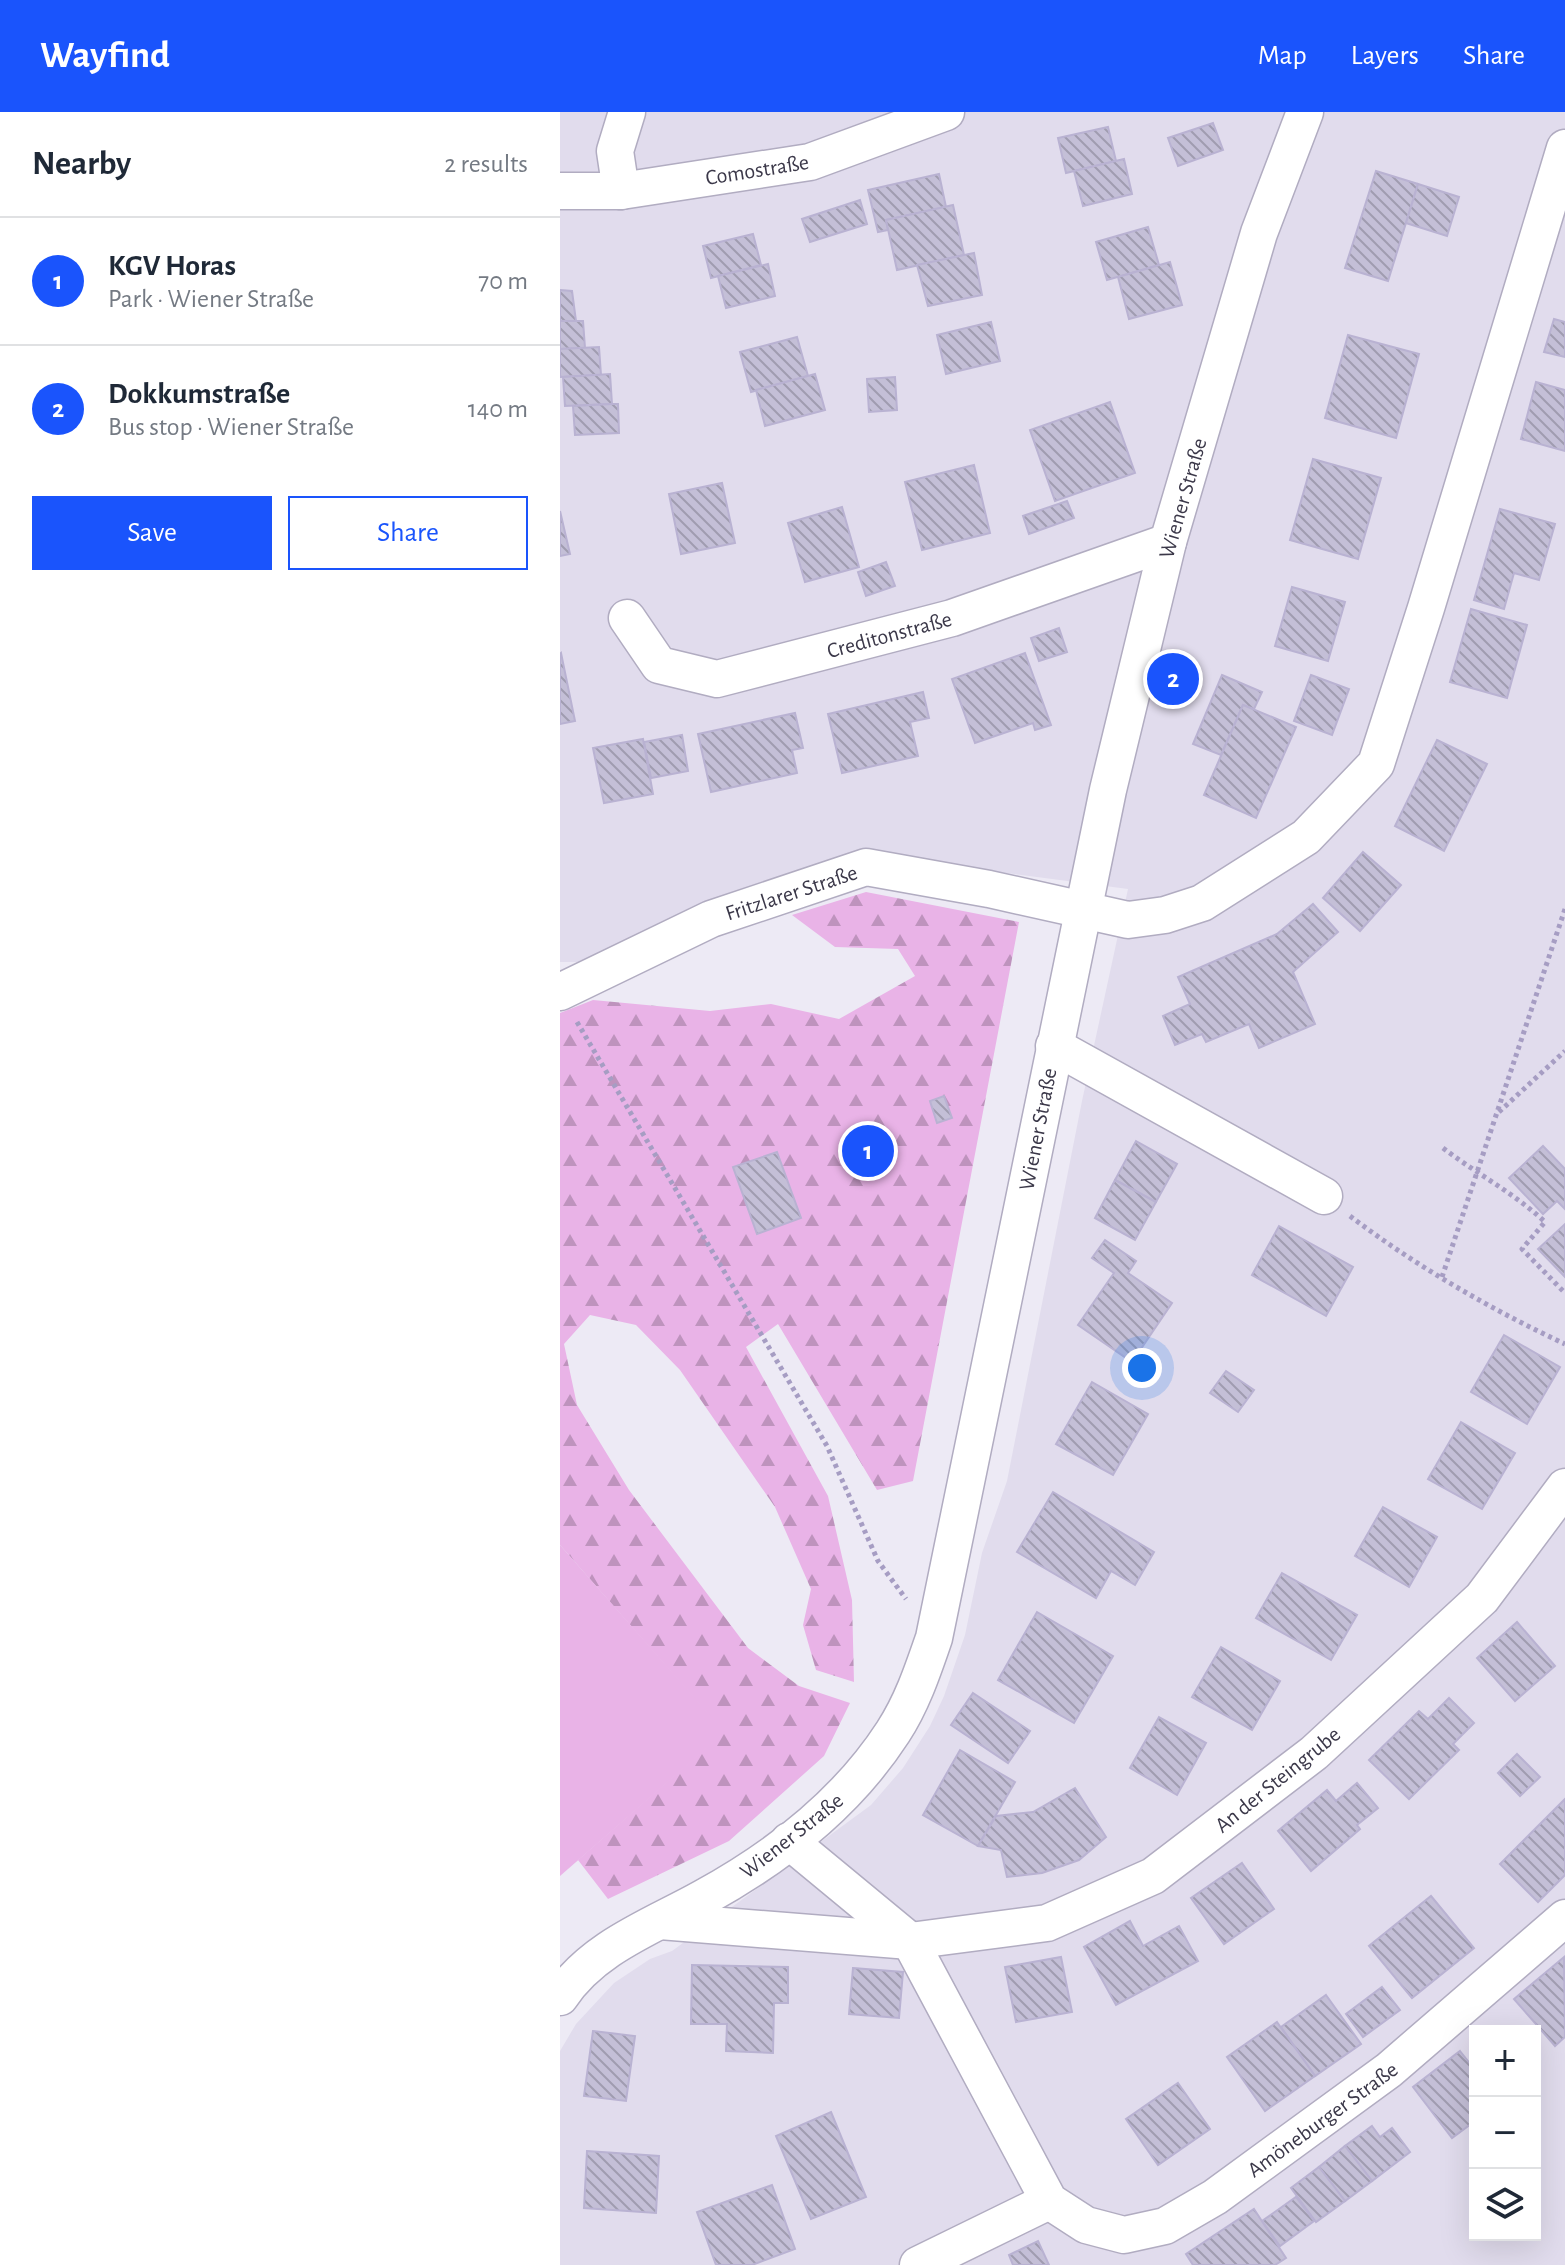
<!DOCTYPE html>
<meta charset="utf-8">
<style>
body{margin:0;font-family:"Alegreya Sans",sans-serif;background:#f6f6f7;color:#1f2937}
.controls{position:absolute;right:24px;bottom:24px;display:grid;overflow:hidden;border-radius:0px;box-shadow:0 8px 32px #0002}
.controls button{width:72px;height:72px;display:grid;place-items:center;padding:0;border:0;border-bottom:2px solid #e0e1e3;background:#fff;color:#1f2937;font:40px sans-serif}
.you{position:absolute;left:582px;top:1256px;width:28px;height:28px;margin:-20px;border:6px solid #fff;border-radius:50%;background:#1a73e8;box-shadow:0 0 0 12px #1a73e833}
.badge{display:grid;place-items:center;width:52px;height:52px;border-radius:50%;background:#1a54fc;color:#fff;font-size:26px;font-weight:700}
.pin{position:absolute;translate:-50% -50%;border:4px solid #fff;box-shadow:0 2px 8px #0006}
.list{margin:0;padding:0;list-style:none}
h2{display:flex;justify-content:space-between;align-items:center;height:104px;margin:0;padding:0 32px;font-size:34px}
h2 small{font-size:26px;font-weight:400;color:#747a83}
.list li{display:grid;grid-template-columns:52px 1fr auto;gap:24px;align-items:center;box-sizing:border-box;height:128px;padding:0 32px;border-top:2px solid #e0e1e3}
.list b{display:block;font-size:30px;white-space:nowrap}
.list p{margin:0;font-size:26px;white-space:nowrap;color:#747a83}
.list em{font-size:26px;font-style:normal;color:#747a83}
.actions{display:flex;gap:16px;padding:24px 32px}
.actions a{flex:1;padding:18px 0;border:2px solid #1a54fc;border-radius:0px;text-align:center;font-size:28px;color:#1a54fc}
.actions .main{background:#1a54fc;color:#fff}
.icon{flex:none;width:44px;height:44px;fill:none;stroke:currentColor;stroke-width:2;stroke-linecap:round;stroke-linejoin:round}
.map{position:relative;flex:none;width:1005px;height:2153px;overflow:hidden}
header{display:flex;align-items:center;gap:48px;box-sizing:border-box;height:112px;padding:0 40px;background:#1a54fc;color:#fff}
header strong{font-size:38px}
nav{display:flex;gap:44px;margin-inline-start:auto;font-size:28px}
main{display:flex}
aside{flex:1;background:#fff}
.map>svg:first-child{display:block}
.residential{fill:#e1dced;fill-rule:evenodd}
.forest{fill:url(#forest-firs)}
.pitch{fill:#e9b3e7}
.building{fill:url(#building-back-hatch);stroke:#b9b2d2;stroke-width:2}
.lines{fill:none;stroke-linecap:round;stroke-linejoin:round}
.minor-casing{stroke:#b1acc1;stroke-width:39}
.path{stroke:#a69dc3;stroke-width:5;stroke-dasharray:4 4;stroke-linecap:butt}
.minor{stroke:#fff;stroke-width:36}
.labels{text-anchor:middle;stroke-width:7;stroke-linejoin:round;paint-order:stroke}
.street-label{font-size:22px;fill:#3b3849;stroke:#fff}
</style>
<header>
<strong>Wayfind</strong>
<nav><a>Map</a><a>Layers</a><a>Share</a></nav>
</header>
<main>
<aside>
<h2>Nearby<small>2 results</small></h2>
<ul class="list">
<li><span class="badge">1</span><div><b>KGV Horas</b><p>Park · Wiener Straße</p></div><em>70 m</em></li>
<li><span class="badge">2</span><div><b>Dokkumstraße</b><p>Bus stop · Wiener Straße</p></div><em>140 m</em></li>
</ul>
<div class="actions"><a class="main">Save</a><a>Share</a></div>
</aside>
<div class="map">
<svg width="1005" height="2153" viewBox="0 0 1005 2153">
<defs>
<pattern id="forest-firs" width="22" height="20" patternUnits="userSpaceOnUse" patternTransform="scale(2)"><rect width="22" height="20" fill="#e9b3e7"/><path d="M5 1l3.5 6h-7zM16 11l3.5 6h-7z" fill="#be93bd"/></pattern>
<pattern id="building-back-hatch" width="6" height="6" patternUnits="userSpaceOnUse" patternTransform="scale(2)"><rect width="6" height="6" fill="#c4bfd7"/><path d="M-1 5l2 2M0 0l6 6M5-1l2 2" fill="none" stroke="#a09cb0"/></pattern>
</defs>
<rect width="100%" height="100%" fill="#edeaf5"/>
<path class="residential" d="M0,0H1005V2153H0V1939L16,1912L54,1871L90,1847L112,1839L311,1693L343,1656L370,1614L384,1584L405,1523L422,1441L447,1369L522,989L568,777L370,751L225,765L179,778L133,795L20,850H0ZM915,1919H975V2123H915Z"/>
<path class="forest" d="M306,780L459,810L353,1369L317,1378L218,1212L186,1235L268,1384L292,1488L294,1570L256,1558L243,1513L251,1477L215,1395L120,1258L76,1213L30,1203L4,1232L17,1293L69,1378L188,1536L239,1574L290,1591L264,1644L169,1729L48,1787L18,1748L164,1620L0,1433V901L33,888L150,899L211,892L279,907L355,864L338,837L275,835L232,803Z"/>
<path class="pitch" d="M0,1433L165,1620L0,1764Z"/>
<g class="building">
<path d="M653,11L663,38L618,54L608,26Z"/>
<path d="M548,15L556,49L506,61L498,26Z"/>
<path d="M564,47L572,82L523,94L514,59Z"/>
<path d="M816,59L858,72L828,169L785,156Z"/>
<path d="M379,62L386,95L326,108L328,118L318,120L308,78Z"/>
<path d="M858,72L899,85L887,124L846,111Z"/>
<path d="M300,88L307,112L250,130L242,107Z"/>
<path d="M393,93L404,143L337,158L326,108Z"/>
<path d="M588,115L599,153L547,168L536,130Z"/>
<path d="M193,122L201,153L151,166L143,134Z"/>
<path d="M414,141L422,183L368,194L357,153Z"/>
<path d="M610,150L622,193L569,207L558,165Z"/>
<path d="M208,152L215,184L166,196L158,164Z"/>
<path d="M0,178L12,179L16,209H0Z"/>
<path d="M994,207L1005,210V245L984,240Z"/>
<path d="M0,209H23L25,236L0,237Z"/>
<path d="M431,210L440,249L386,262L377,223Z"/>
<path d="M788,223L859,242L836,326L765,306Z"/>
<path d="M237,225L248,264L191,280L180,240Z"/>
<path d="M39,235L41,263L0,265V237Z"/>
<path d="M50,262L52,292L5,294L3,265Z"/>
<path d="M255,262L265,298L205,314L196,278Z"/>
<path d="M335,265L337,298L309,300L307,267Z"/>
<path d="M976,270L1005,278V339L961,327Z"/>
<path d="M550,290L575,361L495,389L470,318Z"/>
<path d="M52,292H58L59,321L15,323L13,294Z"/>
<path d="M753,347L821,366L798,447L730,428Z"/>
<path d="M414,353L430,421L362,438L345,370Z"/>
<path d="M162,371L175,431L121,442L109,382Z"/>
<path d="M507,389L514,406L469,422L463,404Z"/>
<path d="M282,395L299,455L245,470L228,411Z"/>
<path d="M940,397L995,412L979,468L954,461L944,497L914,488Z"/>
<path d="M0,399L10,442L0,444Z"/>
<path d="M326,450L335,474L306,484L298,460Z"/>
<path d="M732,475L785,490L768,549L715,534Z"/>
<path d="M911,497L967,513L947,586L890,570Z"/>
<path d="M499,516L507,540L479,549L471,526Z"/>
<path d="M1,541L15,609L0,612V542Z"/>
<path d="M465,541L491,613L475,618L473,611L415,631L392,567Z"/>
<path d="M662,563L702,580L694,597L683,593L661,643L633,632Z"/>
<path d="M751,563L789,577L772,623L734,609Z"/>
<path d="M363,580L369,606L350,610L358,644L282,661L268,602Z"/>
<path d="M683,593L736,615L696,706L644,683Z"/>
<path d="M235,601L243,636L232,638L237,661L151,680L138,622Z"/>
<path d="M122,623L128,659L91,666L84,630Z"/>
<path d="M83,627L93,682L44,691L33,636Z"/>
<path d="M877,628L927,652L884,739L835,714Z"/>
<path d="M803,740L841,773L800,819L763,786Z"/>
<path d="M753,792L778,820L733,860L755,912L699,936L689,912L646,930L642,922L615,933L603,904L630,892L618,865L717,822Z"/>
<path d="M384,984L392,1006L377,1011L370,989Z"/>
<path d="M576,1029L617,1052L596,1090L555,1068Z"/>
<path d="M983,1034L1005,1057V1097L997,1089L983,1102L949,1066Z"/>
<path d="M217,1040L241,1106L197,1122L173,1055Z"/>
<path d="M555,1068L596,1090L575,1128L535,1106Z"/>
<path d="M1005,1112V1165L978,1137Z"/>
<path d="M719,1114L793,1155L766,1204L692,1163Z"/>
<path d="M545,1128L576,1149L568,1161L612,1191L572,1250L518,1213L554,1161L532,1146Z"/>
<path d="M944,1223L1000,1255L967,1312L911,1280Z"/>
<path d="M666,1259L694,1278L678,1300L650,1281Z"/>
<path d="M532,1270L588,1302L553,1363L496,1332Z"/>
<path d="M901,1310L955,1341L922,1397L868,1367Z"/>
<path d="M493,1380L594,1440L575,1473L551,1459L536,1486L457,1440Z"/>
<path d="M823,1395L877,1425L849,1475L795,1444Z"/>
<path d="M722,1461L797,1503L771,1548L696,1506Z"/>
<path d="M477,1500L553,1544L514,1611L438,1568Z"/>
<path d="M957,1510L995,1554L955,1589L917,1546Z"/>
<path d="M661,1535L720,1569L692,1618L632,1585Z"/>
<path d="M413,1581L470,1619L448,1651L391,1613Z"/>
<path d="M889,1586L914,1611L893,1632L899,1638L849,1687L809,1648L859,1599L868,1607Z"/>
<path d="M599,1605L646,1631L617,1683L570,1656Z"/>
<path d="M400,1638L455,1670L418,1734L363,1703Z"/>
<path d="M957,1642L980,1665L960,1684L938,1661Z"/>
<path d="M797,1671L818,1696L797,1713L800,1717L751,1759L718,1719L767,1678L776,1689Z"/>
<path d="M515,1676L546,1725L519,1748L482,1761L447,1765L441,1738L418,1734L436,1704L473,1700Z"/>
<path d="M1005,1687V1763L978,1790L940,1752Z"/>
<path d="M682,1751L714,1797L664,1832L631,1786Z"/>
<path d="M871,1784L914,1836L852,1886L809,1834Z"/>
<path d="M570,1809L583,1834L619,1814L638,1849L556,1893L524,1835Z"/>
<path d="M501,1845L512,1900L456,1910L445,1855Z"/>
<path d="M1004,1845L1005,1925L995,1934L954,1887Z"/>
<path d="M132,1853L228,1855V1891H214L213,1941L166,1939L167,1912H131Z"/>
<path d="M293,1856L343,1860L339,1906L289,1902Z"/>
<path d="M822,1875L840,1898L803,1925L786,1902Z"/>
<path d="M766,1883L801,1932L755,1964L721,1915Z"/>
<path d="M717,1910L755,1964L705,1999L667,1945Z"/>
<path d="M33,1919L75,1924L66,1989L24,1984Z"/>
<path d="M900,1939L915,1958V2009L892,2026L853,1975Z"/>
<path d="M618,1971L650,2017L598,2053L566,2007Z"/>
<path d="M271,2000L306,2085L251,2107L216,2024Z"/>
<path d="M812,2014L820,2025L832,2016L850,2040L812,2069L785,2034Z"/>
<path d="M785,2034L812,2069L785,2089L759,2055Z"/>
<path d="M27,2039L99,2044L96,2101L24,2096Z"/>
<path d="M759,2055L785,2089L756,2110L731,2076Z"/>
<path d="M212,2073L235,2137L192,2153H156L137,2100Z"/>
<path d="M736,2085L754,2109L720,2134L702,2109Z"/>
<path d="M694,2097L726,2146L715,2153H633L626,2142Z"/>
<path d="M478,2129L489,2153H453L449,2143Z"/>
</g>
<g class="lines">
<defs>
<g id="minor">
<path d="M0,79H61L250,50L386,0"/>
<path d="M61,79L55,39L67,0"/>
<path d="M67,506L99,553L157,567L392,506L608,430"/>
<path d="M0,880L151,807L306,755L429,777L568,808L605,803L642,791L746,725L816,652L866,496L1005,36"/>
<path d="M494,934L764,1084"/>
<path d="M229,1729L350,1829L489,2089L526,2113L564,2123L605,2114L655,2085L829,1958L1005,1806"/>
<path d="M100,1809L350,1829L487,1811L593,1764L754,1641L922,1486L1005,1375"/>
<path d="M0,1885C33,1835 93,1814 143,1786C216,1746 287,1691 333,1620C352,1591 363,1558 374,1526L548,678L608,430L699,121L745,0"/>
<path d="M358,2153L489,2089"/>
</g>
</defs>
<use href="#minor" class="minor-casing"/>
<g class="path">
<path d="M17,910L267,1334L318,1449L346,1487"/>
<path d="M939,1000L1005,939"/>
<path d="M883,1036C917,1062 954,1081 985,1110L962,1137L1005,1181"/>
<path d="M790,1104C856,1154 930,1197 1005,1232"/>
<path d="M882,1165L1005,797"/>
</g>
<use href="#minor" class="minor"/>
</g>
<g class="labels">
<g class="street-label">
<text transform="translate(197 57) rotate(-9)" y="8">Comostraße</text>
<text transform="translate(622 386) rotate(-74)" y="8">Wiener Straße</text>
<text transform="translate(329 522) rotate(-15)" y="8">Creditonstraße</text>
<text transform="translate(231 780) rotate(-18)" y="8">Fritzlarer Straße</text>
<text transform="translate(477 1017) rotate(-79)" y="8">Wiener Straße</text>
<text transform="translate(717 1667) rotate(-39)" y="8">An der Steingrube</text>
<text transform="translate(231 1723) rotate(-38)" y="8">Wiener Straße</text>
<text transform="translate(762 2007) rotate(-36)" y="8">Amöneburger Straße</text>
</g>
</g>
</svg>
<div class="controls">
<button>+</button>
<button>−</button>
<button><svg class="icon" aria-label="layers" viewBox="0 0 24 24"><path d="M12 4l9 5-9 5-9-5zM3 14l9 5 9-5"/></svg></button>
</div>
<div class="you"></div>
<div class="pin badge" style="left:308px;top:1039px">1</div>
<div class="pin badge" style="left:613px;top:567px">2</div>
</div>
</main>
